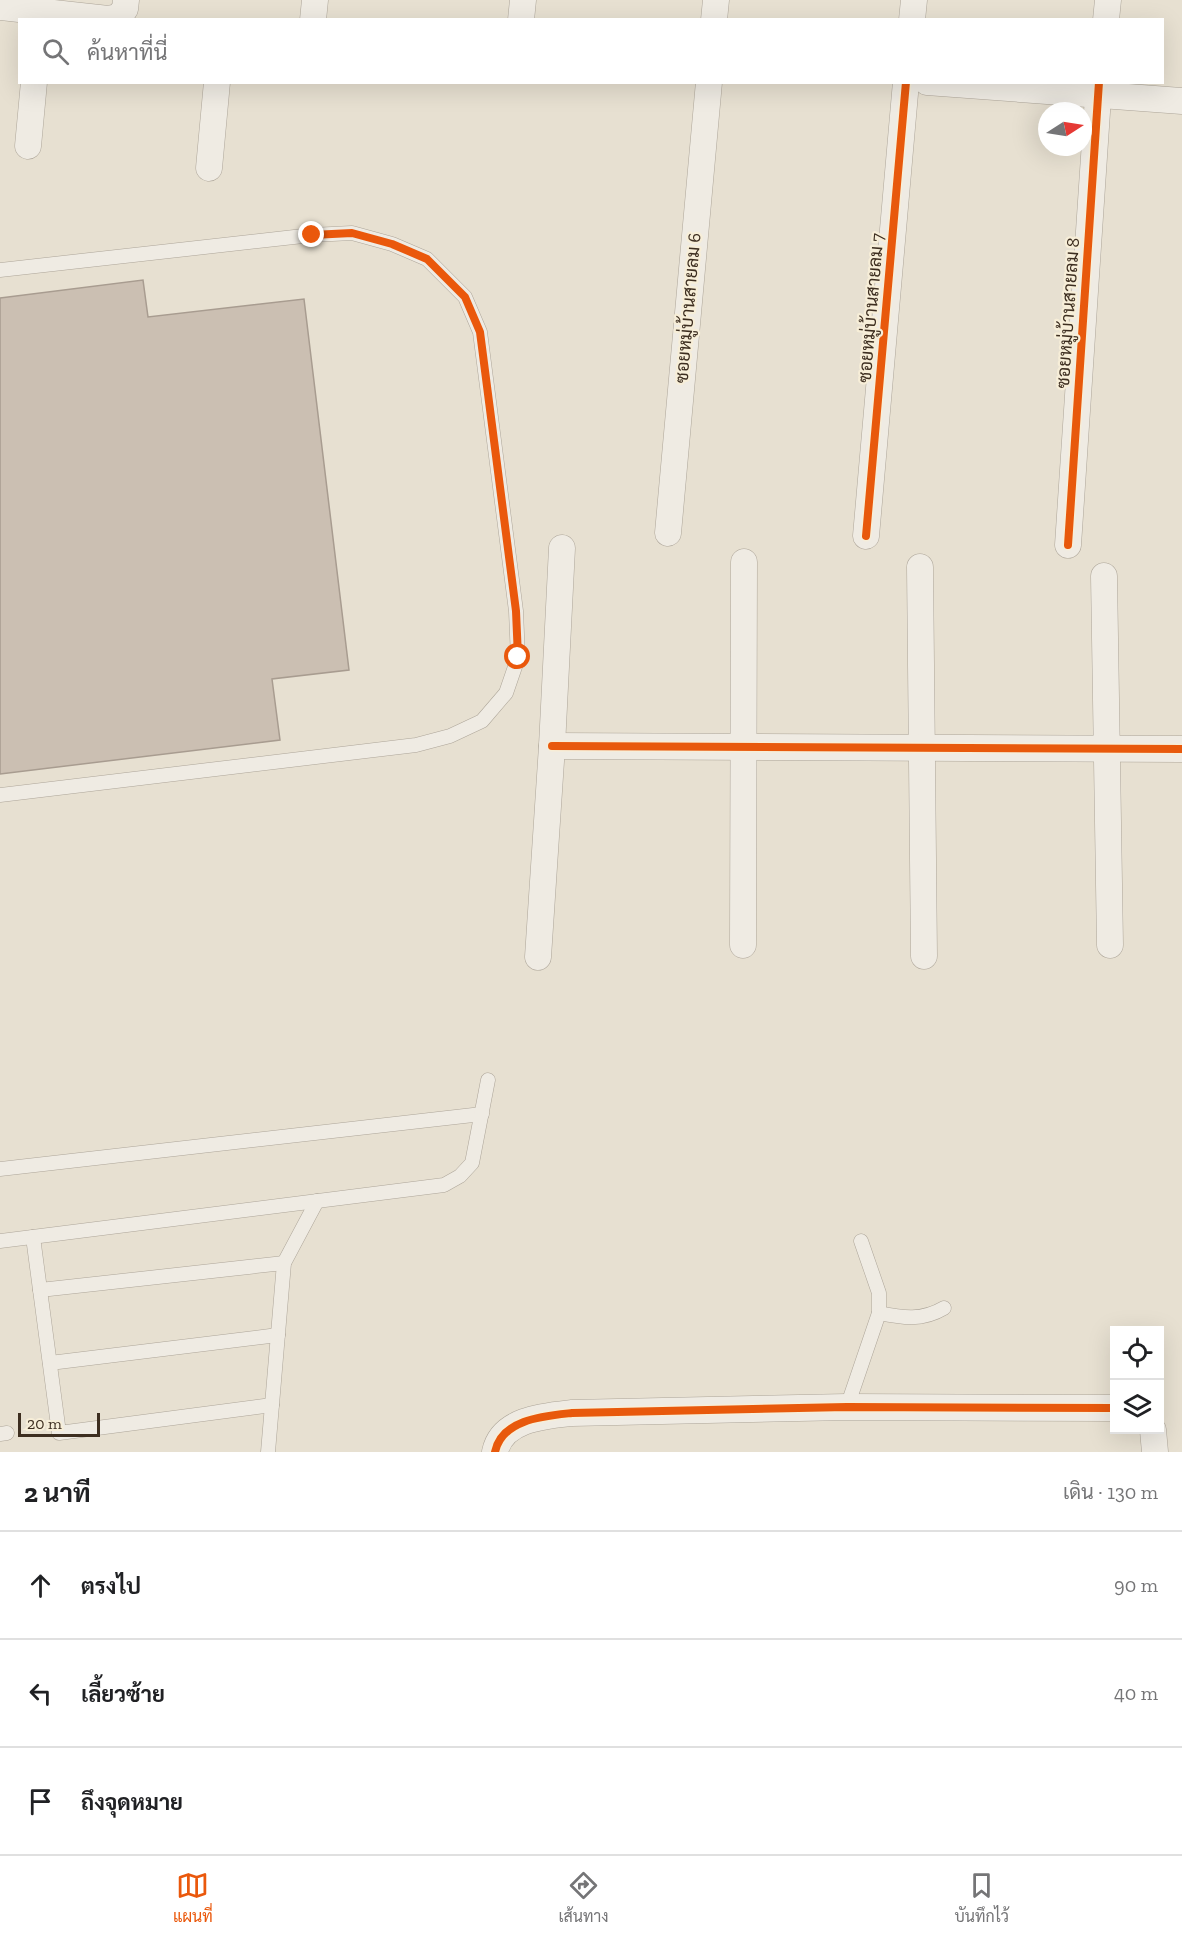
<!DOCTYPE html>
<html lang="th">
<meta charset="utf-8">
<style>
body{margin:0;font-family:"Zilla Slab",Sarabun,serif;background:#f2f2f2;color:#202124}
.controls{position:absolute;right:18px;bottom:18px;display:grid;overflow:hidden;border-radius:0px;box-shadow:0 6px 24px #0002}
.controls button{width:54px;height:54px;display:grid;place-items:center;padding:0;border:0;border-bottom:2px solid #e0e0e0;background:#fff;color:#202124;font:30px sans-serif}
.compass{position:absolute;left:1038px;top:102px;width:54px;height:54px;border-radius:50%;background:#fff;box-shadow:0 6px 24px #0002;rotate:78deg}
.scale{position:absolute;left:18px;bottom:15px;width:82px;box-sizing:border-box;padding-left:6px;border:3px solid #3d2e20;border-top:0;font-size:16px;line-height:21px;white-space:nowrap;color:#3d2e20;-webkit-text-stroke:4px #f7eed8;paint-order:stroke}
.stop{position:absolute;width:18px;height:18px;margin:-14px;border:4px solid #ea580c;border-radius:50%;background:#fff}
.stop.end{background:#ea580c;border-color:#fff;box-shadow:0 2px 6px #0008}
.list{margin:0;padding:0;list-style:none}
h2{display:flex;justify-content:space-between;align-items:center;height:78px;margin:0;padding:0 24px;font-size:26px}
h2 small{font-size:20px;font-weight:400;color:#757577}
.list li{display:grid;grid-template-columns:39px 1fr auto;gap:18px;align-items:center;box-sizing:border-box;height:108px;padding:0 24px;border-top:2px solid #e0e0e0}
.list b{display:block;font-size:22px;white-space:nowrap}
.list em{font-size:20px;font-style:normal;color:#757577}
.icon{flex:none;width:33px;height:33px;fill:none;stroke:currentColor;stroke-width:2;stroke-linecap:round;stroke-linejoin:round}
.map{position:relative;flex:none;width:1182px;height:1452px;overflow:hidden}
.search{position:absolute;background:#fff;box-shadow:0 6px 24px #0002;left:18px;right:18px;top:18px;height:66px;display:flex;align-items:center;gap:15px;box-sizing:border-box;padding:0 21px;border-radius:0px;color:#757577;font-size:22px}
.sheet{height:402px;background:#fff}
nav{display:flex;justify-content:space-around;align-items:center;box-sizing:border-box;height:84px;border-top:2px solid #e0e0e0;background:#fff;font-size:16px;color:#757577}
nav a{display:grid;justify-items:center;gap:3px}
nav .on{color:#ea580c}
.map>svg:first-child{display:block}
.building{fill:#cbbfb2;stroke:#a89c90;stroke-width:1.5}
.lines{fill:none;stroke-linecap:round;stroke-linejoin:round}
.service-casing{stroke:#ada599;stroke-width:15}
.minor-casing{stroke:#ada599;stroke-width:27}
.service{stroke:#efebe3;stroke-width:14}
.minor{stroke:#efebe3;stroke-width:26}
.cycleway-casing{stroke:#f7eed8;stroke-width:11}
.cycleway{stroke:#e8590c;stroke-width:8}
.route{stroke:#ea580c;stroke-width:8}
.labels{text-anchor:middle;stroke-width:4.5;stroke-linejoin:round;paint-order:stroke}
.street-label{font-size:18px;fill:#3d2e20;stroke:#f7eed8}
</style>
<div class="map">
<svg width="1182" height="1452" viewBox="0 0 1182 1452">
<rect width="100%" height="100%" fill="#e7e0d1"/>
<path class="building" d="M143,280L148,317L304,299L349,670L272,679L280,740L0,774V298Z"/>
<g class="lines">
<defs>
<g id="service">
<path d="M0,270L312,235L352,233L392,244L427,259L465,297L480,332L516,611L518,658L506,693L482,721L450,736L416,745L0,795"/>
<path d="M0,1169L482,1114"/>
<path d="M33,1237L59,1433L272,1405"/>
<path d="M0,1241L444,1185L460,1176L472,1163L488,1080"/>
<path d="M40,1290L284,1263"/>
<path d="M879,1313C903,1318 922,1321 944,1308"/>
<path d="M50,1363L278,1335"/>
<path d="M847,1407L879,1313V1293L861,1241"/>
<path d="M0,1434L7,1433"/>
<path d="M268,1452L284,1263L317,1201"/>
</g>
<g id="minor">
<path d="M0,7L108,19L118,17L125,9L126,0"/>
<path d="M313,20L315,0"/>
<path d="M521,20L523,0"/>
<path d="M714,20L716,0"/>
<path d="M912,20L914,0"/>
<path d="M1106,20L1108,0"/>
<path d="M927,82L1182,101"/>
<path d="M28,146L34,82"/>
<path d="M209,168L217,82"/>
<path d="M668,533L709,82"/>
<path d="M866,536L906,82"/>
<path d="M1068,545L1099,82"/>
<path d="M920,567L924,956"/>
<path d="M1104,576L1110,945"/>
<path d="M552,746L1182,749"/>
<path d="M743,945L744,562"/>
<path d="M538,957L552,746L562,548"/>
<path d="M1153,1430L1155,1452"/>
<path d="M495,1452C502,1419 544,1416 572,1413L847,1407L1114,1408"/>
</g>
</defs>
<use href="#service" class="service-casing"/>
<use href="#minor" class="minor-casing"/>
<use href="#service" class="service"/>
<use href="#minor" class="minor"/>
<defs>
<g id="cycleway">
<path d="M866,536L906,82"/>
<path d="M1068,545L1099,82"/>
<path d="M552,746L1182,749"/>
<path d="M495,1452C502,1419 544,1416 572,1413L847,1407L1114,1408"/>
</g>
</defs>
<use href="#cycleway" class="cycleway-casing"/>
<use href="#cycleway" class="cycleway"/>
</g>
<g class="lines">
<path class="route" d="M312,235L352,233L392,244L427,259L465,297L480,332L516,611L518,657"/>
</g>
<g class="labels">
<g class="street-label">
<text transform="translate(688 308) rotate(-85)" y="6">ซอยหมู่บ้านสายลม 6</text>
<text transform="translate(871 308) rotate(-85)" y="6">ซอยหมู่บ้านสายลม 7</text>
<text transform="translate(1068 313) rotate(-86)" y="6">ซอยหมู่บ้านสายลม 8</text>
</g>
</g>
</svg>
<div class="controls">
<button><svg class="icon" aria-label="locate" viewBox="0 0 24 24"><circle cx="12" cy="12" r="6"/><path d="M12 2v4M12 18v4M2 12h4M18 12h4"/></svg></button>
<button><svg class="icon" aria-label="layers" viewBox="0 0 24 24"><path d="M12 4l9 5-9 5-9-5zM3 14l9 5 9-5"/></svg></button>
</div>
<svg class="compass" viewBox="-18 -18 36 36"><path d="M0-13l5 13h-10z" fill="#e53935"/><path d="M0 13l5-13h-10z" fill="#757577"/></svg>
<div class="scale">20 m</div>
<div class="stop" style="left:518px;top:657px"></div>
<div class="stop end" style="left:312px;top:235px"></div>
<div class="search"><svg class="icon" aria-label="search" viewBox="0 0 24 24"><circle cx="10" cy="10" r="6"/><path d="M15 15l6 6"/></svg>ค้นหาที่นี่</div>
</div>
<section class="sheet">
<h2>2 นาที<small>เดิน · 130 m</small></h2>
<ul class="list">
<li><svg class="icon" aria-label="ahead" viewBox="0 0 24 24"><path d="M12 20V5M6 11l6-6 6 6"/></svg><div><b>ตรงไป</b></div><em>90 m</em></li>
<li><svg class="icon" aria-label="left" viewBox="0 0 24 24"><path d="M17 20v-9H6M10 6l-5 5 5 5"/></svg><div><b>เลี้ยวซ้าย</b></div><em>40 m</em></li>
<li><svg class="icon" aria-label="arrive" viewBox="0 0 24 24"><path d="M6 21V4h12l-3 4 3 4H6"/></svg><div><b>ถึงจุดหมาย</b></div></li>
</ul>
</section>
<nav>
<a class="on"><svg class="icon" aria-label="map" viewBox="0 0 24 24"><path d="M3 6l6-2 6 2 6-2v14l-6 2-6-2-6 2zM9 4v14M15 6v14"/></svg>แผนที่</a>
<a><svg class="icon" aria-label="directions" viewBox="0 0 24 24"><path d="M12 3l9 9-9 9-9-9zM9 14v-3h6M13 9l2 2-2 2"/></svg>เส้นทาง</a>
<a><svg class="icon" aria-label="saved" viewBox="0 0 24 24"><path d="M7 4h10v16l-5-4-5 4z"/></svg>บันทึกไว้</a>
</nav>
